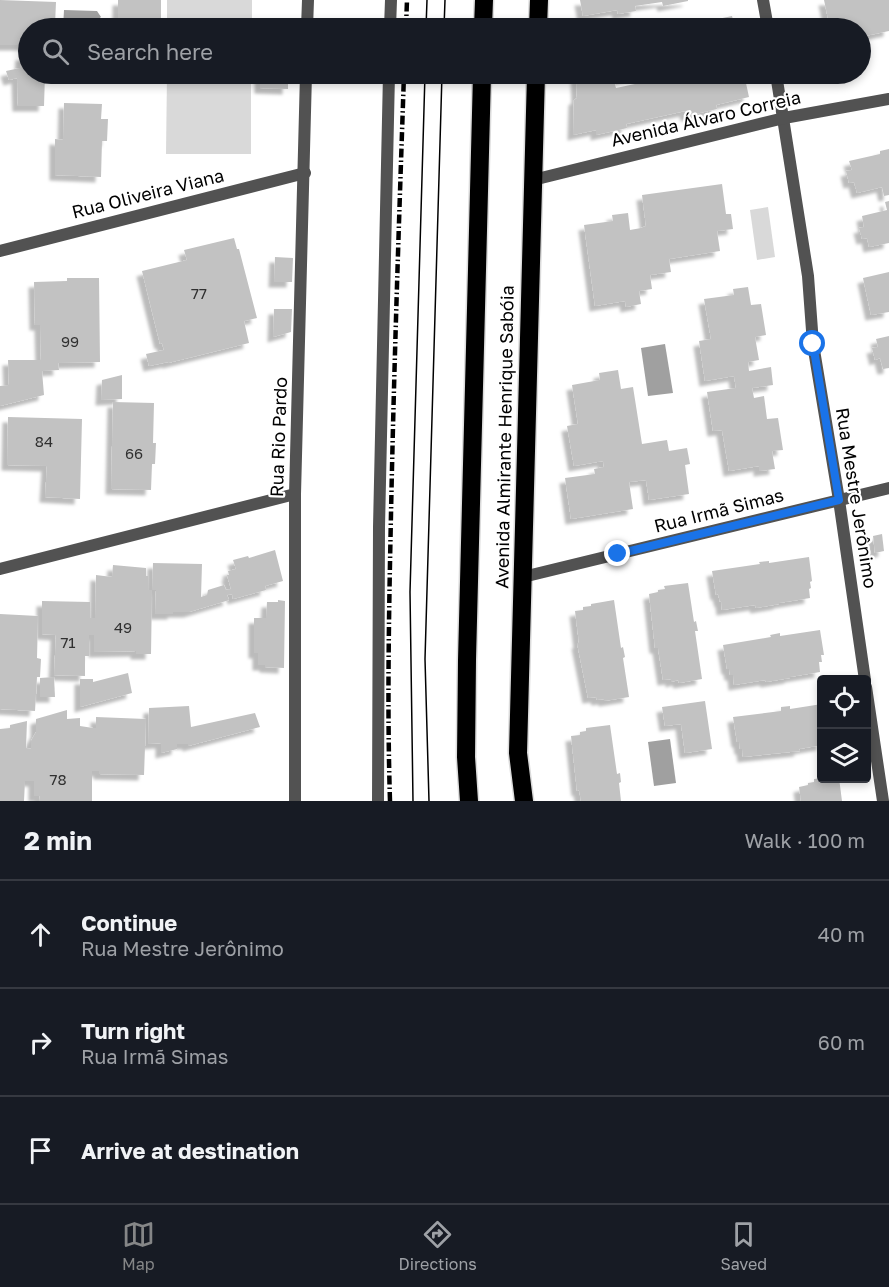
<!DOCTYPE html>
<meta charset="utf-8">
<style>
body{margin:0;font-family:"Golos Text",sans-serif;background:#242831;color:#f1f3f6}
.controls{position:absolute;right:18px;bottom:18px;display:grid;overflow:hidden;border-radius:6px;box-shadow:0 3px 9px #0003}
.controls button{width:54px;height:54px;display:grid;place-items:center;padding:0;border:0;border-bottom:2px solid #363941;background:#171b24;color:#f1f3f6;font:30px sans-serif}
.stop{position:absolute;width:18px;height:18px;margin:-14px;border:4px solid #1a73e8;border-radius:50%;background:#fff}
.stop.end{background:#1a73e8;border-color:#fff;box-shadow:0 2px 6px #0008}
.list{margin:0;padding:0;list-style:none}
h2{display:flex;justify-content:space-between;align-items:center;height:78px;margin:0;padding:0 24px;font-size:26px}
h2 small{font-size:20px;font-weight:400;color:#9ea1a6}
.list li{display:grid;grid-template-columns:39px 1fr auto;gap:18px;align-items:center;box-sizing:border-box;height:108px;padding:0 24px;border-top:2px solid #363941}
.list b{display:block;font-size:22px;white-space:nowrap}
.list p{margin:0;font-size:20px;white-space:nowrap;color:#9ea1a6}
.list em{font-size:20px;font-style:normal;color:#9ea1a6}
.icon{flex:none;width:33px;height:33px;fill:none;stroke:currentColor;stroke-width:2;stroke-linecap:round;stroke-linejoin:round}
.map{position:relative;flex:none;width:889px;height:801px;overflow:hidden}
.search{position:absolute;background:#171b24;box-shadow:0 3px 9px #0003;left:18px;right:18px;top:18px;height:66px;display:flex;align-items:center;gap:15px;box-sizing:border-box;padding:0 21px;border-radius:33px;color:#9ea1a6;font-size:22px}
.sheet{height:402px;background:#171b24}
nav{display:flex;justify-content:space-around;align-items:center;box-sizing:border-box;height:84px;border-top:2px solid #363941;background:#171b24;font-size:16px;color:#9ea1a6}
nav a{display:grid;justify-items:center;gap:3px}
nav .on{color:#858687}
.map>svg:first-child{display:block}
.green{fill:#d9d9d9}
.water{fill:#a0a0a0}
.building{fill:#c2c2c2;filter:url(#shadow)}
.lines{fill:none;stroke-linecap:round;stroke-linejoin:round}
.highway-casing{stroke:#dbdbdb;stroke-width:21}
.street{stroke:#525252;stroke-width:12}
.highway{stroke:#000;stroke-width:18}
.tram{stroke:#000;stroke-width:1.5}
.rail{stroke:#000;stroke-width:4.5;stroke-dasharray:9 3 1.5 3;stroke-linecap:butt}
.route{stroke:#1a73e8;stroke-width:8}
.labels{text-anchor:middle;stroke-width:4.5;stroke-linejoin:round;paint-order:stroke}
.number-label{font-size:15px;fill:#303030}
.street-label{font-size:18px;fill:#000;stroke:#fff}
</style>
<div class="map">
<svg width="889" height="801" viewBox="0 0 889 801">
<defs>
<filter id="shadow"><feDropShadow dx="-5.5" dy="5.5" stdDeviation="1.5" flood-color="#0004"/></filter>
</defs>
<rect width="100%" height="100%" fill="#fff"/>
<g class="green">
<rect x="167" y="0" width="85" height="28"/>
<path d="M167,74H251V154H166Z"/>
<path d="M768,207L775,257L757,260L750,210Z"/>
</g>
<g class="water">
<path d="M64,10L97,11L101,17L90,26L92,28H63Z"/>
<path d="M665,344L673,393L648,396L641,348Z"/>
<path d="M670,739L676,783L654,786L648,742Z"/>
</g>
<g class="building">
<path d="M0,0L56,2L55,25L59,28H28V45H0Z"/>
<path d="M118,0H161V22L118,21Z"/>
<path d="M580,0H688V1L663,6L662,2L635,6L636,11L618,14L617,10L583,16Z"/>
<path d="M824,0H889V31L860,37V28H830Z"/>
<path d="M732,16L735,28H669L668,26L698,19L699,23Z"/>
<path d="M21,55H28V74H45L44,106H18L17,78L9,80L6,71L20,68Z"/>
<path d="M260,74H288V89L260,88Z"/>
<path d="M587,74H642L614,81L616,88L682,74H744L749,97L716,105L717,109L686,116L685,111L626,124L627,128L596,135V130L573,135L574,100L577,98L576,76Z"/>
<path d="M64,103L102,104L101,119H108L107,141H102L101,177L55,175V139L63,140Z"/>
<path d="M889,149V195L884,196L882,187L857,193L854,182L849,183L846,171L852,170L849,161L880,154V151Z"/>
<path d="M722,184L726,214H731L733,229L717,231L720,251L669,259L671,272L650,275L652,289L639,291L641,304L626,307L625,301L595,306L584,225L613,221L612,215L628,213L630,230L641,228L646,226L642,195Z"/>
<path d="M889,201V243L869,247L867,238L862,239L859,228L864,227L862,216L887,210L885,202Z"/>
<path d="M234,238L237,249H239L257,318L244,321L249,343L168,363V362L149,366L146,354L164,350L162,343L160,344L142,271L187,260L184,250Z"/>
<path d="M275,257L293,258L292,282H274Z"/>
<path d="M889,272V312L871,315L863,278Z"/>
<path d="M67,278H99L100,362L58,363L59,370L42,371L44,395L0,406V386L9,385L8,360H41L40,325H35L34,282L67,281Z"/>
<path d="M748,287L751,305L761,304L766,335L755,337L759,360L748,362L749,371L771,367L773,385L752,388L754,398L764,396L767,419L778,418L783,450L772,451L775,469L759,471V466L729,471L722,430L713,431L707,392L736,388L734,376L705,381L699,341L711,339L704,299L734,295L733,289Z"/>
<path d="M274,309H292L291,332L273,337Z"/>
<path d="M889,336V368L883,369L880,358L875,360L872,348L878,347L876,339Z"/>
<path d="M618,370L621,389L633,387L642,444L667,440L669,451L687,448L690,464L685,465L689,494L649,500L646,480L629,482L633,509L571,519L565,478L595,474L594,469L604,467L603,461L574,466L567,426L578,424L572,385L600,380L599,373Z"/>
<path d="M122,375V399L101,400L102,380Z"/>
<path d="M113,402L154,403L153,443H156L155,464H152L151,490L111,489Z"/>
<path d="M8,417L82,419L80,499L45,497L47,466L7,465Z"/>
<path d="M882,534L884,551L875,553L873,536Z"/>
<path d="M275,550L283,581L265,586L266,590L233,599L232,594L227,595L229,600L226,601L189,612H173V614H155L156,590H152L151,654H136V651L94,652V635H89V656H85V676L54,675L56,635L42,634V601L90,602V618H95L96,575L112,577L113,565L146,568V576H148V590H152L153,563L202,564L201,597L207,595L208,590L224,585L226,590L231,589L227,575H229L228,571L236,569L233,560L248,556L249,558Z"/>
<path d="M809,557L812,581L810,582L811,588L809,589L810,598L779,603V604L756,608L755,605L722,610L721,601L720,602L718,594L716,595L712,571L760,564L759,562L769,561V563Z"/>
<path d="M688,583L694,622L696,621L698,631H695L702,679L679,683L678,680L671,682V679L663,680L658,648H655L649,594L658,592V590L665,589L664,586Z"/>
<path d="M278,600L285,601L284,668L265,667V665H258V653H254V618H266L267,602H278Z"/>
<path d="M614,600L621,648L623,647L625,657L623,658L629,697L604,701V699L597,700L596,697L588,698L577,643H579L575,611L583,610V607L591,606V604Z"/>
<path d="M0,614L38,616L37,658L41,659L40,677H37L35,711L0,709Z"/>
<path d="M820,630L824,655H821L822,662H819L820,672L790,677V678L766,682L765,680L734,685L733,675H730L729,669H727L723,645L771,637L770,635L780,633V636Z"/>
<path d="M128,673L132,693L80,707V679H93V682Z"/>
<path d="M54,677L55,697H40V678Z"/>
<path d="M705,701L712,749L685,753L681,724L665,726L662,707Z"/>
<path d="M822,704V745L799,749L800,751L743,757L742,749H740L739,742H737L733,717L781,711V707L790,706V709Z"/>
<path d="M189,706L191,727L255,713L260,727L188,746V744H177V749L161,753V743L148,744L149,708Z"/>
<path d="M67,710V719L80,718V726L93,728H96V717L146,719L144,775L99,774V771H92V801H39L40,796H34V781H25L24,801H0V729L10,728V725L27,721L26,748L31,749V741L36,732V719Z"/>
<path d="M610,725L617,774L620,773L621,782L619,783L621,801H581L579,790L577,791L571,736L580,735V732L586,731V728Z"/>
<path d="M822,778H839L842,801H801L799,787L808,785V783L814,782V779Z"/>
</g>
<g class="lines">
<defs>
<g id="highway">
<path d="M483,28L484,0"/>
<path d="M538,28L539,0"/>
<path d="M469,801L466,757L467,660L482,74"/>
<path d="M524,801L518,753L536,74"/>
</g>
</defs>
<use href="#highway" class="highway-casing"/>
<g class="street">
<path d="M763,0L768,28"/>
<path d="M307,28L308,0"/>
<path d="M390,28L391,0"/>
<path d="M776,74L808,276L813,344L839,500L865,680"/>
<path d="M533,180L784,118L889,99"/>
<path d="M0,251L305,173"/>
<path d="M0,569L295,494"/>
<path d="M523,577L889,488"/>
<path d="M866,687L883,801"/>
<path d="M295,801V494L306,74"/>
<path d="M378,801L379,527L389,74"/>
</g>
<use href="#highway" class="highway"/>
<g class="tram">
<path d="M426,28L427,0"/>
<path d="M444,28L445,0"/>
<path d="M413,801L410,592L425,74"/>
<path d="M429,801L425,659L442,74"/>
</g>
<g class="rail">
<path d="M406,28L407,0"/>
<path d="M390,801C387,706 389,610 391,514C394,367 399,220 404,74"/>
</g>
</g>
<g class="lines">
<path class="route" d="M618,554L839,500L813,344"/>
</g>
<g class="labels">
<g class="number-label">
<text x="199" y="299">77</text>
<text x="70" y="347">99</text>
<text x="44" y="447">84</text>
<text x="134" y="459">66</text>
<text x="123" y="633">49</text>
<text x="68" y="648">71</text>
<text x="58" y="785">78</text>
</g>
<g class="street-label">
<text transform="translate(706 119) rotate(-13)" y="6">Avenida Álvaro Correia</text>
<text transform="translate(148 194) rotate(-14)" y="6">Rua Oliveira Viana</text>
<text transform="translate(279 437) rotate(-88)" y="6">Rua Rio Pardo</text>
<text transform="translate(505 437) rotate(-89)" y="6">Avenida Almirante Henrique Sabóia</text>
<text transform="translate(856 498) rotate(81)" y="6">Rua Mestre Jerônimo</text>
<text transform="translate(719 511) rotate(-14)" y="6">Rua Irmã Simas</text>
</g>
</g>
</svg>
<div class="controls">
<button><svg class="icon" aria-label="locate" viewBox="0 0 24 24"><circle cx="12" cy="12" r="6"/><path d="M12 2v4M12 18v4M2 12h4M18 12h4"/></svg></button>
<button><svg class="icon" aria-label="layers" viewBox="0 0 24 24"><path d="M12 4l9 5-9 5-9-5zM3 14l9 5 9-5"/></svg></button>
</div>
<div class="stop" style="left:813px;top:344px"></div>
<div class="stop end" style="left:618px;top:554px"></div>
<div class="search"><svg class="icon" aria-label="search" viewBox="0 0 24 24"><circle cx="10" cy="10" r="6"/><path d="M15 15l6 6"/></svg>Search here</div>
</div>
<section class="sheet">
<h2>2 min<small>Walk · 100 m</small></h2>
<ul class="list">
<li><svg class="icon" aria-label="ahead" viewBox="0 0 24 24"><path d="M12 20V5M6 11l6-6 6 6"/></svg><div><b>Continue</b><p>Rua Mestre Jerônimo</p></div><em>40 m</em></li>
<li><svg class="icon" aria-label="right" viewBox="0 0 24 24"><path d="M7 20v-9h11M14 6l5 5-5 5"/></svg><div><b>Turn right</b><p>Rua Irmã Simas</p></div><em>60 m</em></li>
<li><svg class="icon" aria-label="arrive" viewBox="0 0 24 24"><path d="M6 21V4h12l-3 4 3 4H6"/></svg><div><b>Arrive at destination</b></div></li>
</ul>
</section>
<nav>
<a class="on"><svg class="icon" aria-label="map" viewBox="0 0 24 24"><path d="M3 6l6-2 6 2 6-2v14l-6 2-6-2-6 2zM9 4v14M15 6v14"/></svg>Map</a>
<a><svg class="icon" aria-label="directions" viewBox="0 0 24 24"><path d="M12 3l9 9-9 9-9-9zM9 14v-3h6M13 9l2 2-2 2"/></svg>Directions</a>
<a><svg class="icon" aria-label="saved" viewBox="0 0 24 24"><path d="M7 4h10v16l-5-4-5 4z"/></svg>Saved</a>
</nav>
